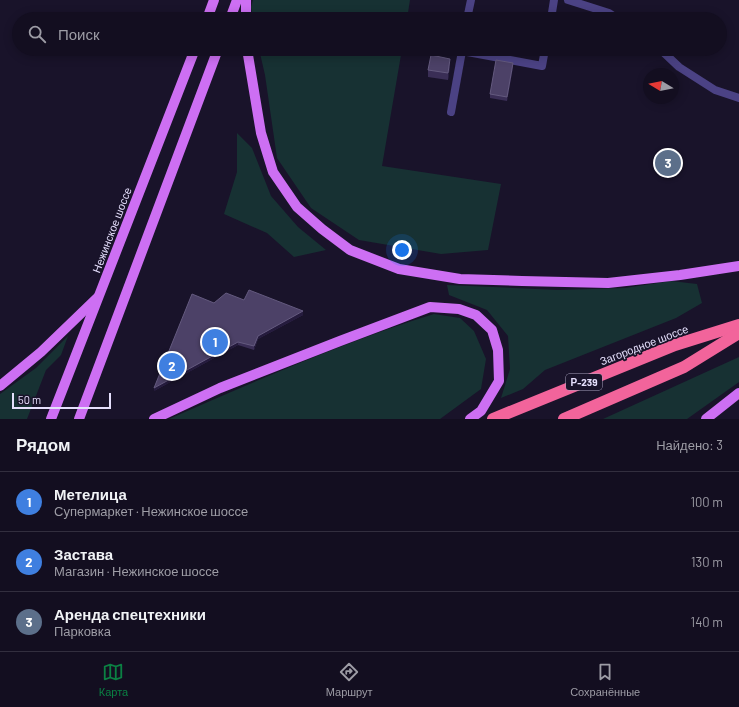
<!DOCTYPE html>
<html lang="ru">
<meta charset="utf-8">
<style>
body{margin:0;font-family:Barlow,sans-serif;background:#201c2d;color:#f1f3f6}
.compass{position:absolute;left:643px;top:68px;width:36px;height:36px;border-radius:50%;background:#130e20;box-shadow:0 2px 10px #0003;rotate:280deg}
.scale{position:absolute;left:12px;bottom:10px;width:99px;box-sizing:border-box;padding-left:4px;border:2px solid #e5dffc;border-top:0;font-size:11px;line-height:14px;white-space:nowrap;color:#e5dffc;-webkit-text-stroke:3px #19132a;paint-order:stroke}
.you{position:absolute;left:402px;top:250px;width:14px;height:14px;margin:-10px;border:3px solid #fff;border-radius:50%;background:#1a73e8;box-shadow:0 0 0 6px #1a73e833}
.badge{display:grid;place-items:center;width:26px;height:26px;border-radius:50%;background:#0b8043;color:#fff;font-size:13px;font-weight:700}
.pin{position:absolute;translate:-50% -50%;border:2px solid #fff;box-shadow:0 1px 4px #0006}
.list{margin:0;padding:0;list-style:none}
h2{display:flex;justify-content:space-between;align-items:center;height:52px;margin:0;padding:0 16px;font-size:17px}
h2 small{font-size:13px;font-weight:400;color:#9d9ca5}
.list li{display:grid;grid-template-columns:26px 1fr auto;gap:12px;align-items:center;box-sizing:border-box;height:60px;padding:0 16px;border-top:1px solid #322e3e}
.list b{display:block;font-size:15px;white-space:nowrap}
.list p{margin:0;font-size:13px;white-space:nowrap;color:#9d9ca5}
.list em{font-size:13px;font-style:normal;color:#9d9ca5}
.icon{flex:none;width:22px;height:22px;fill:none;stroke:currentColor;stroke-width:2;stroke-linecap:round;stroke-linejoin:round}
.map{position:relative;flex:none;width:739px;height:419px;overflow:hidden}
.search{position:absolute;background:#130e20;box-shadow:0 2px 10px #0003;left:12px;right:12px;top:12px;height:44px;display:flex;align-items:center;gap:10px;box-sizing:border-box;padding:0 14px;border-radius:22px;color:#9d9ca5;font-size:15px}
.sheet{height:232px;background:#130e20}
nav{display:flex;justify-content:space-around;align-items:center;box-sizing:border-box;height:56px;border-top:1px solid #322e3e;background:#130e20;font-size:11px;color:#9d9ca5}
nav a{display:grid;justify-items:center;gap:2px}
nav .on{color:#0b8043}
.map>svg:first-child{display:block}
.green{fill:#173133}
.lines{fill:none;stroke-linecap:round;stroke-linejoin:round}
.lane{stroke:#4b4284;stroke-width:8}
.primary{stroke:#cd6ff3;stroke-width:10}
.highway{stroke:#f2649b;stroke-width:12}
.wall{fill:#3a2e56}
.shaded-wall{fill:#251b3d}
.building{fill:#4c4167;stroke:#645a7f}
.labels{text-anchor:middle;stroke-width:3.5;stroke-linejoin:round;paint-order:stroke}
.shield{fill:#19132a;stroke:#a8a2bd;stroke-width:1}
.shield-label{font-size:10px;font-weight:bold;fill:#e5dffc}
.street-label{font-size:11px;fill:#e5dffc;stroke:#19132a}
</style>
<div class="map">
<svg width="739" height="419" viewBox="0 0 739 419">
<rect width="100%" height="100%" fill="#19132a"/>
<g class="green">
<path d="M253,0H410L407,19H253L251,7Z"/>
<path d="M259,49H402L382,166L501,184L488,250L441,254L359,240L311,208L277,158L265,75Z"/>
<path d="M237,133L252,148L271,196L298,227L326,250L294,257L267,233L224,214L237,172Z"/>
<path d="M671,281L697,284L702,303L676,318L545,370L523,389L501,398L510,369L508,336L487,310L449,295L447,285L558,290L625,288Z"/>
<path d="M434,314L460,318L474,331L486,359L481,389L440,419H169C256,381 343,342 434,314Z"/>
<path d="M68,336L61,355L46,370L27,419H0V394L36,368Z"/>
<path d="M739,357V382L687,419H603Z"/>
</g>
<g class="lines">
<g class="lane">
<path d="M568,0L609,13L618,19"/>
<path d="M467,19L471,0"/>
<path d="M551,19L554,0"/>
<path d="M462,49V51L542,66L545,49"/>
<path d="M660,49L679,67L715,90L739,98"/>
<path d="M451,112L462,51"/>
</g>
<g class="primary">
<path d="M246,0V19"/>
<path d="M207,19L214,0"/>
<path d="M230,19L237,0"/>
<path d="M247,49L261,133L273,172L297,207L322,229L350,250L399,269L460,279L522,281L608,283L680,275L739,266"/>
<path d="M0,386L41,352L97,298"/>
<path d="M51,419L195,49"/>
<path d="M79,419L218,49"/>
<path d="M154,419L220,388L340,341L430,307L459,309L476,315L492,330L498,350L499,381L481,411L470,419"/>
<path d="M706,419L739,393"/>
</g>
<g class="highway">
<path d="M493,419L675,345L739,325"/>
<path d="M564,419L684,367L739,333"/>
</g>
</g>
<g class="wall">
<path d="M450,66L448,80L428,77V70Z"/>
<path d="M513,67L507,101L490,98V94Z"/>
<path d="M244,300L303,315L258,339L254,350L238,345L154,391Z"/>
</g>
<g class="shaded-wall">
<path d="M450,59V66L448,80V73Z"/>
<path d="M513,63V67L507,101V97Z"/>
<path d="M303,311V315L258,339L254,350V346L258,336Z"/>
<path d="M238,342V345L154,391V388Z"/>
</g>
<g class="building">
<path d="M431,55L450,59L448,73L428,70Z"/>
<path d="M496,60L513,63L507,97L490,94Z"/>
<path d="M249,290L303,311L258,336L254,346L238,342L154,388L192,294L214,303L226,293L244,300Z"/>
</g>
<g class="labels">
<rect class="shield" x="566" y="374" width="36" height="16" rx="3"/>
<g class="shield-label">
<text x="584" y="386">Р-239</text>
</g>
<g class="street-label">
<text transform="translate(112 230) rotate(-69)" y="4">Нежинское шоссе</text>
<text transform="translate(644 345) rotate(-21)" y="4">Загородное шоссе</text>
</g>
</g>
</svg>
<svg class="compass" viewBox="-18 -18 36 36"><path d="M0-13l5 13h-10z" fill="#e53935"/><path d="M0 13l5-13h-10z" fill="#9d9ca5"/></svg>
<div class="scale">50 m</div>
<div class="you"></div>
<div class="pin badge" style="left:215px;top:342px;background:#3f7fe0">1</div>
<div class="pin badge" style="left:172px;top:366px;background:#3f7fe0">2</div>
<div class="pin badge" style="left:668px;top:163px;background:#5c6f8a">3</div>
<div class="search"><svg class="icon" aria-label="search" viewBox="0 0 24 24"><circle cx="10" cy="10" r="6"/><path d="M15 15l6 6"/></svg>Поиск</div>
</div>
<section class="sheet">
<h2>Рядом<small>Найдено: 3</small></h2>
<ul class="list">
<li><span class="badge" style="background:#3f7fe0">1</span><div><b>Метелица</b><p>Супермаркет · Нежинское шоссе</p></div><em>100 m</em></li>
<li><span class="badge" style="background:#3f7fe0">2</span><div><b>Застава</b><p>Магазин · Нежинское шоссе</p></div><em>130 m</em></li>
<li><span class="badge" style="background:#5c6f8a">3</span><div><b>Аренда спецтехники</b><p>Парковка</p></div><em>140 m</em></li>
</ul>
</section>
<nav>
<a class="on"><svg class="icon" aria-label="map" viewBox="0 0 24 24"><path d="M3 6l6-2 6 2 6-2v14l-6 2-6-2-6 2zM9 4v14M15 6v14"/></svg>Карта</a>
<a><svg class="icon" aria-label="directions" viewBox="0 0 24 24"><path d="M12 3l9 9-9 9-9-9zM9 14v-3h6M13 9l2 2-2 2"/></svg>Маршрут</a>
<a><svg class="icon" aria-label="saved" viewBox="0 0 24 24"><path d="M7 4h10v16l-5-4-5 4z"/></svg>Сохранённые</a>
</nav>
